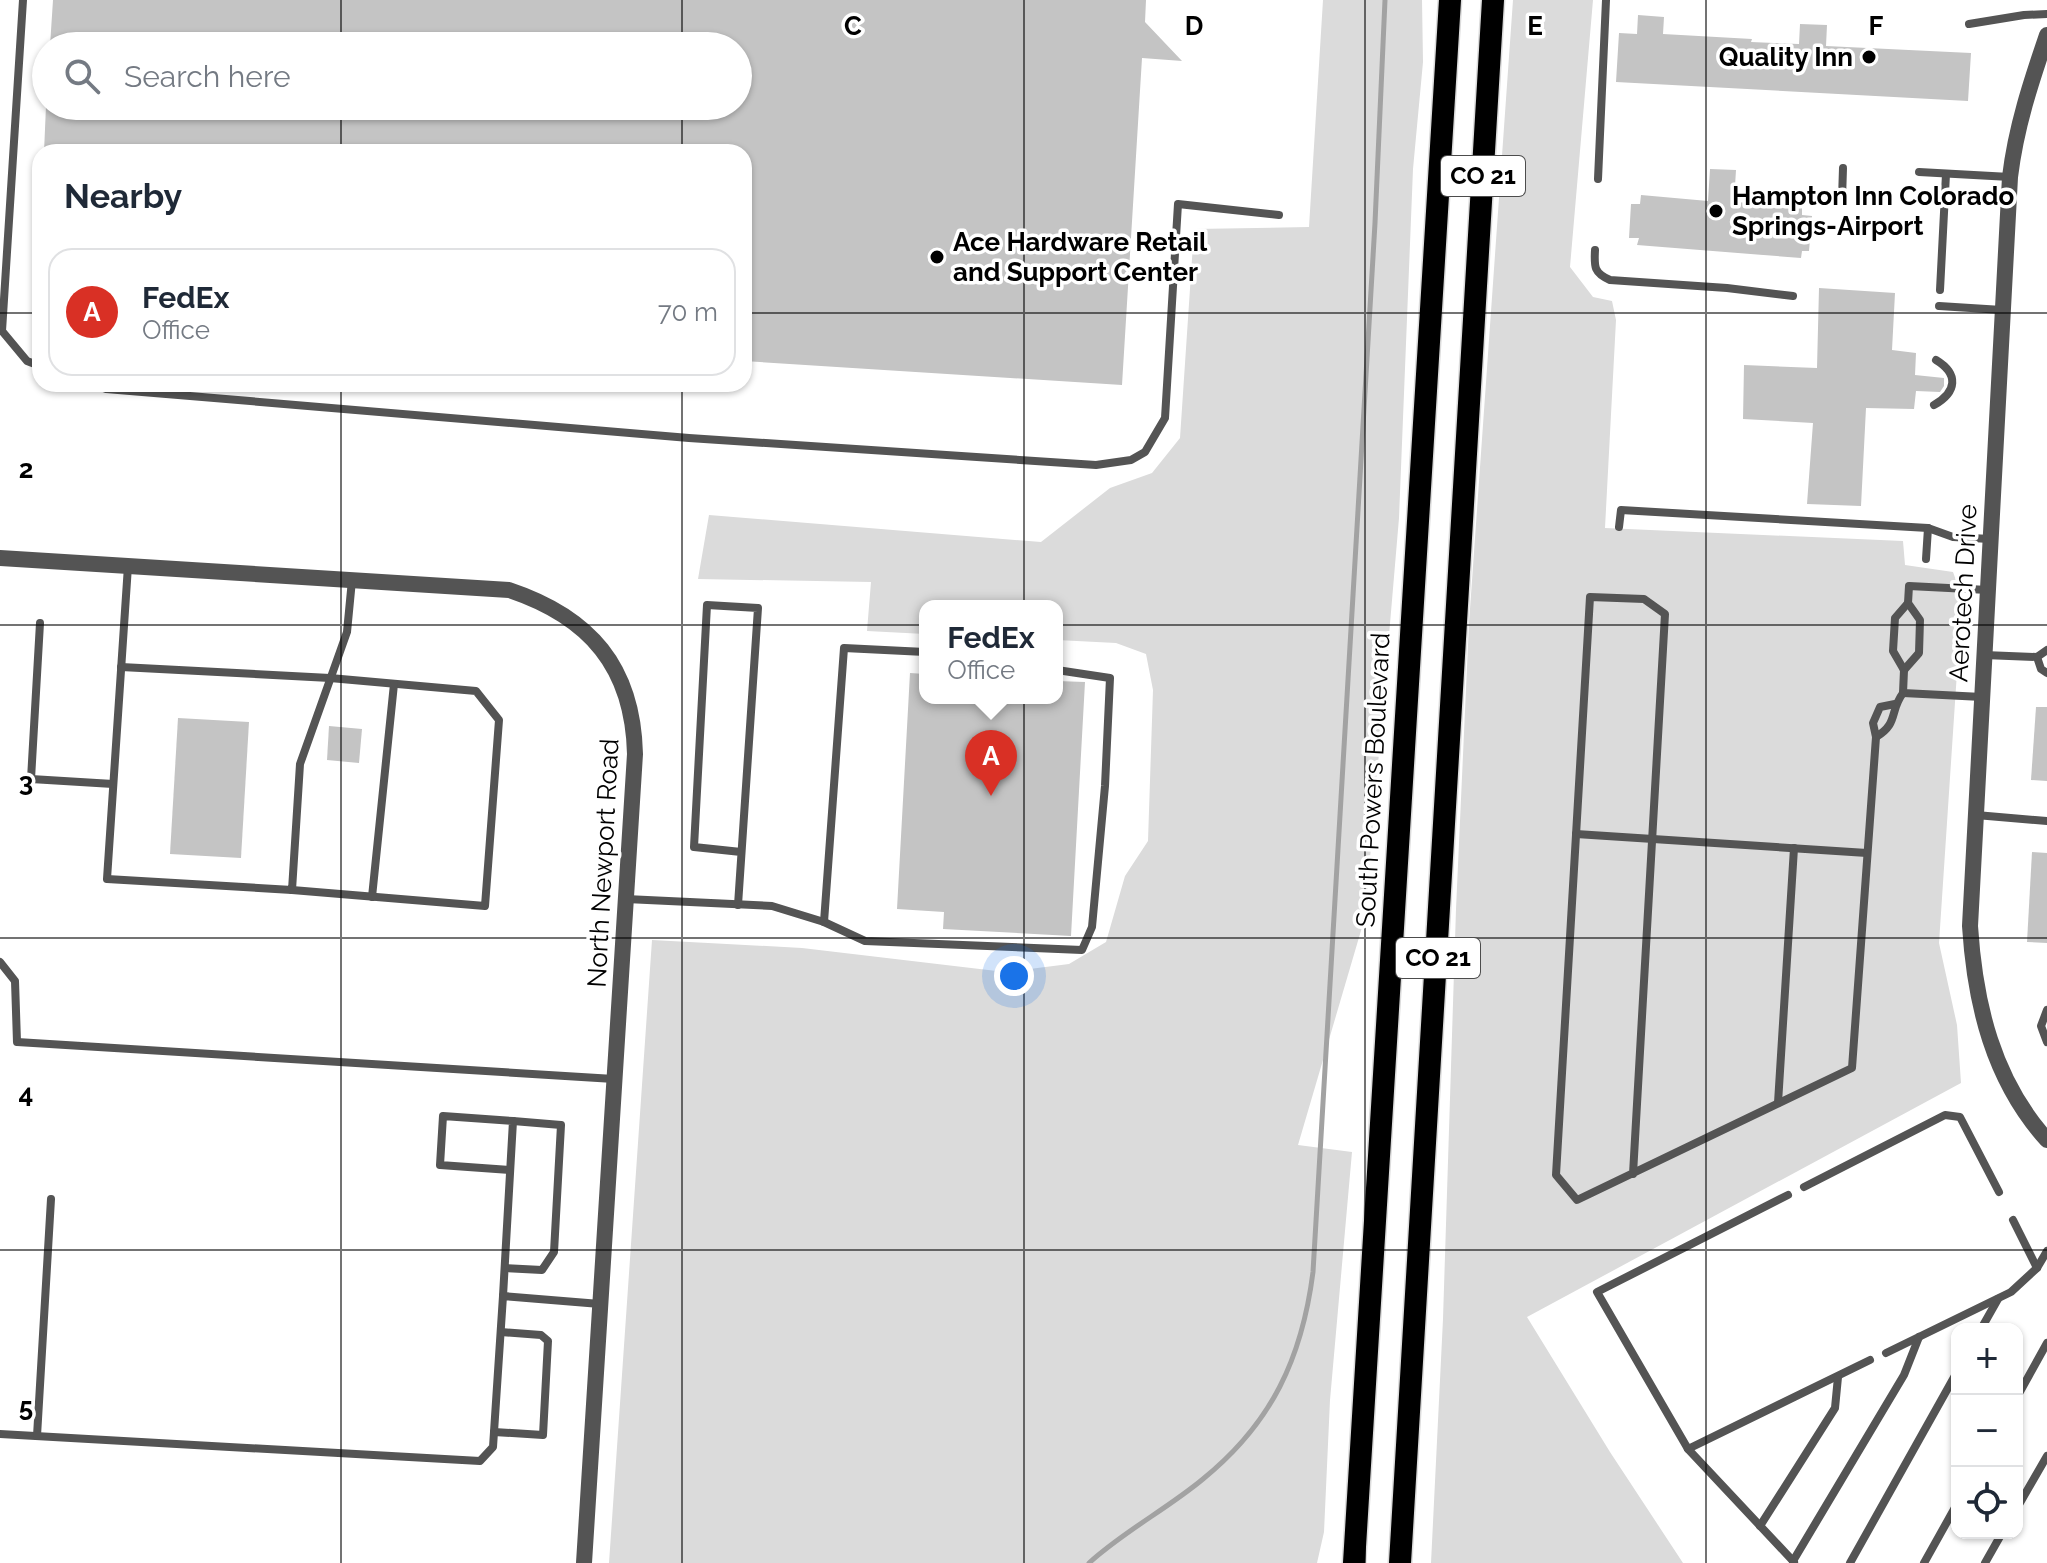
<!DOCTYPE html>
<meta charset="utf-8">
<style>
body{margin:0;font-family:Raleway,sans-serif;background:#f2f2f3;color:#1f2937}
.controls{position:absolute;right:24px;bottom:24px;display:grid;overflow:hidden;border-radius:16px;box-shadow:0 2px 6px #0004}
.controls button{width:72px;height:72px;display:grid;place-items:center;padding:0;border:0;border-bottom:2px solid #e0e1e3;background:#fff;color:#1f2937;font:40px sans-serif}
.you{position:absolute;left:1014px;top:976px;width:28px;height:28px;margin:-20px;border:6px solid #fff;border-radius:50%;background:#1a73e8;box-shadow:0 0 0 12px #1a73e833}
.badge{display:grid;place-items:center;width:52px;height:52px;border-radius:50%;background:#d93025;color:#fff;font-size:26px;font-weight:700}
.pin{position:absolute;translate:-50% -66px;filter:drop-shadow(0 2px 4px #0008)}
.pin::after{content:'';position:absolute;top:42px;width:28px;height:24px;background:inherit;clip-path:polygon(0 0,100% 0,50% 100%)}
.popup{position:absolute;left:919px;top:600px;width:144px;height:104px;box-sizing:border-box;display:grid;place-content:center;border-radius:16px;background:#fff;filter:drop-shadow(0 2px 6px #0005);font-size:26px;white-space:nowrap;color:#747a83}
.popup b{font-size:30px;color:#1f2937}
.popup::after{content:'';position:absolute;left:50%;top:100%;margin-left:-16px;border:16px solid transparent;border-top-color:#fff}
.list{margin:0;padding:0;list-style:none}
h2{display:flex;justify-content:space-between;align-items:center;height:104px;margin:0;padding:0 32px;font-size:34px}
h2 small{font-size:26px;font-weight:400;color:#747a83}
.list li{display:grid;grid-template-columns:52px 1fr auto;gap:24px;align-items:center;box-sizing:border-box;height:128px;margin:0 16px 16px;padding:0 16px;border:2px solid #e0e1e3;border-radius:24px}
.list b{display:block;font-size:30px;white-space:nowrap}
.list p{margin:0;font-size:26px;white-space:nowrap;color:#747a83}
.list em{font-size:26px;font-style:normal;color:#747a83}
.icon{flex:none;width:44px;height:44px;fill:none;stroke:currentColor;stroke-width:2;stroke-linecap:round;stroke-linejoin:round}
.map{position:relative;flex:none;width:2047px;height:1563px;overflow:hidden}
.search{position:absolute;background:#fff;box-shadow:0 2px 6px #0004;left:32px;top:32px;width:720px;height:88px;display:flex;align-items:center;gap:20px;box-sizing:border-box;padding:0 28px;border-radius:44px;color:#747a83;font-size:30px}
.panel{position:absolute;background:#fff;box-shadow:0 2px 6px #0004;left:32px;top:144px;width:720px;height:248px;border-radius:24px}
.map>svg:first-child{display:block}
.green{fill:#dbdbdb}
.lines{fill:none;stroke-linecap:round;stroke-linejoin:round}
.stream{stroke:#a2a2a2;stroke-width:5}
.building{fill:#c4c4c4}
.trunk-casing{stroke:#dbdbdb;stroke-width:25}
.service{stroke:#545454;stroke-width:8}
.minor{stroke:#545454;stroke-width:16}
.trunk{stroke:#000;stroke-width:22}
.grid{fill:none;stroke:#000;stroke-width:2;stroke-opacity:0.55}
.poi-dot{fill:#000;stroke:#fff;stroke-width:3}
.labels{text-anchor:middle;stroke-width:7;stroke-linejoin:round;paint-order:stroke}
.shield{fill:#fff;stroke:#4c4c4c;stroke-width:2}
.shield-label{font-size:24px;font-weight:bold;fill:#000}
.poi-label{font-size:26px;font-weight:bold;fill:#000;stroke:#fff;text-anchor:start}
.street-label{font-size:26px;fill:#000;stroke:#fff}
.grid-label{font-size:26px;text-anchor:middle;font-weight:bold;fill:#000;stroke:#fff;stroke-width:7;stroke-linejoin:round;paint-order:stroke}
</style>
<div class="map">
<svg width="2047" height="1563" viewBox="0 0 2047 1563">
<rect width="100%" height="100%" fill="#fff"/>
<g class="green">
<path d="M1323,0H1422L1423,62L1413,169L1399,518L1365,917L1298,1145L1352,1152L1330,1400L1324,1532L1317,1563H609L652,940L802,948L1005,972L1069,964L1106,942L1125,876L1148,841L1153,690L1146,654L1116,643L1057,640V606H925V634L867,631L871,582L698,579L709,515L1041,542L1110,488L1152,473L1180,438L1194,229L1309,227Z"/>
<path d="M1513,0H1593L1570,267L1593,297L1612,301L1616,320L1605,528L1903,541L1905,565L1953,572L1962,597L1939,943L1957,1025L1961,1083L1527,1317L1610,1452L1683,1563H1431L1443,1319L1456,909L1469,623Z"/>
</g>
<g class="lines">
<path class="stream" d="M1089,1563C1124,1531 1167,1509 1203,1479C1272,1423 1302,1358 1313,1272L1375,223L1385,0"/>
</g>
<g class="building">
<path d="M53,0H1146L1145,22L1182,61L1142,58L1122,385L744,361V152H44L46,106H738V46H50Z"/>
<path d="M1638,15L1664,17L1663,34L1752,39L1751,42L1799,44L1800,24L1827,25L1826,46L1971,53L1968,101L1616,82L1619,33L1637,34Z"/>
<path d="M1710,169L1736,170L1734,202L1802,206V215L1812,216L1809,251H1802L1801,258L1637,245L1639,238H1629L1631,204H1640L1641,195L1708,201Z"/>
<path d="M1819,288L1895,293L1892,350L1916,353L1915,375L1944,378V386L1940,392L1916,391L1914,409L1866,408L1861,506L1807,504L1813,423L1743,419L1744,365L1817,368Z"/>
<path d="M910,673L925,674V698H1057V681L1085,682L1071,936L943,929L944,912L897,909Z"/>
<path d="M2036,707H2047V781L2031,780Z"/>
<path d="M178,718L249,722L241,858L170,854Z"/>
<path d="M329,726L362,729L359,763L327,760Z"/>
<path d="M2032,852L2047,853V943L2027,942Z"/>
</g>
<g class="lines">
<defs>
<g id="trunk">
<path d="M1354,1563L1450,0"/>
<path d="M1400,1563L1493,0"/>
</g>
</defs>
<use href="#trunk" class="trunk-casing"/>
<g class="service">
<path d="M23,0L2,331L27,361L40,366"/>
<path d="M1969,24L2024,15L2047,14"/>
<path d="M1919,172L2010,177"/>
<path d="M1598,179L1606,0"/>
<path d="M1842,199L1843,168"/>
<path d="M1595,250C1594,267 1594,273 1610,280L1727,288L1793,296"/>
<path d="M1940,290L1946,174"/>
<path d="M1939,306L2002,310"/>
<path d="M92,384L106,389L689,438L1096,465L1131,460L1145,452L1165,418L1178,204L1279,215"/>
<path d="M1934,405C1957,392 1959,374 1936,360"/>
<path d="M1619,527L1621,510L1928,528L1953,537L1990,539"/>
<path d="M1926,559L1928,528"/>
<path d="M128,566L107,879L292,890L300,764L347,632L352,580"/>
<path d="M40,623L31,779L113,784"/>
<path d="M1984,655L2037,657L2047,650"/>
<path d="M2037,657L2041,669L2047,673"/>
<path d="M121,667L330,678L476,691L499,720L485,906L292,890"/>
<path d="M1904,670L1919,653L1920,620L1908,603"/>
<path d="M1982,697L1903,693L1904,670L1893,651L1895,618L1908,603L1909,586L1988,590"/>
<path d="M1895,704L1880,707L1873,723L1876,737C1899,723 1889,712 1903,693"/>
<path d="M1976,815L2047,821"/>
<path d="M1576,834L1867,853"/>
<path d="M372,897L394,684"/>
<path d="M626,899L772,906L824,922L865,941L1082,950L1092,927L1105,786L1110,678L1057,670"/>
<path d="M738,905L758,608L707,605L694,847L741,852"/>
<path d="M824,922L844,648L925,652"/>
<path d="M0,962L15,981L17,1042L614,1079"/>
<path d="M2047,1010L2041,1026L2047,1042"/>
<path d="M1778,1103L1794,848"/>
<path d="M1633,1174L1665,614L1644,599L1590,597L1556,1175L1577,1200L1852,1068L1876,737"/>
<path d="M1804,1187L1945,1115L1960,1117L1999,1192"/>
<path d="M1788,1195L1597,1292L1688,1449L1870,1360"/>
<path d="M2013,1220L2037,1268"/>
<path d="M505,1268L542,1270L554,1252L561,1125L513,1121"/>
<path d="M503,1296L513,1121L443,1116L440,1165L510,1170"/>
<path d="M1981,1329L1998,1299"/>
<path d="M1886,1353L2011,1292L2037,1268L2047,1251"/>
<path d="M2017,1397L2047,1343"/>
<path d="M494,1432L543,1435L548,1341L541,1335L501,1332"/>
<path d="M0,1434L480,1461L493,1447L503,1296L600,1304"/>
<path d="M37,1436L51,1199"/>
<path d="M1688,1449L1794,1562"/>
<path d="M2017,1508L2047,1456"/>
<path d="M1760,1526L1835,1408L1838,1377"/>
<path d="M1793,1561L1904,1375L1919,1337"/>
<path d="M1850,1563L1957,1372"/>
<path d="M1924,1563L1957,1504"/>
<path d="M1985,1563L2002,1533"/>
</g>
<g class="minor">
<path d="M2047,35C2031,82 2016,127 2010,177L1970,926C1975,1004 1993,1080 2047,1140"/>
<path d="M0,558L509,590C590,617 633,667 635,754L584,1563"/>
</g>
<use href="#trunk" class="trunk"/>
</g>
<path class="grid" d="M341,0V46M682,0V46M1024,0V1563M1365,0V1563M1706,0V1563M341,106V152M682,106V152M0,313H40M744,313H2047M341,384V1563M682,384V1563M0,625H2047M0,938H2047M0,1250H2047"/>
<g class="poi-dot">
<circle cx="1869" cy="57" r="8"/>
<circle cx="1716" cy="211" r="8"/>
<circle cx="937" cy="257" r="8"/>
</g>
<g class="labels">
<g class="shield">
<rect x="1441" y="156" width="84" height="40" rx="6"/>
<rect x="1396" y="938" width="84" height="40" rx="6"/>
</g>
<g class="shield-label">
<text x="1483" y="184">CO 21</text>
<text x="1438" y="966">CO 21</text>
</g>
<g class="poi-label">
<text x="1853" y="66" text-anchor="end">Quality Inn</text>
<text x="1732" y="205">Hampton Inn Colorado<tspan x="1732" dy="30">Springs-Airport</tspan></text>
<text x="953" y="251">Ace Hardware Retail<tspan x="953" dy="30">and Support Center</tspan></text>
</g>
<g class="street-label">
<text transform="translate(1963 593) rotate(-87)" y="9">Aerotech Drive</text>
<text transform="translate(1373 780) rotate(-87)" y="9">South Powers Boulevard</text>
<text transform="translate(603 863) rotate(-87)" y="9">North Newport Road</text>
</g>
</g>
<g class="grid-label">
<text x="853" y="35">C</text>
<text x="1194" y="35">D</text>
<text x="1535" y="35">E</text>
<text x="1876" y="35">F</text>
<text x="26" y="478">2</text>
<text x="26" y="791">3</text>
<text x="26" y="1103">4</text>
<text x="26" y="1416">5</text>
</g>
</svg>
<div class="controls">
<button>+</button>
<button>−</button>
<button><svg class="icon" aria-label="locate" viewBox="0 0 24 24"><circle cx="12" cy="12" r="6"/><path d="M12 2v4M12 18v4M2 12h4M18 12h4"/></svg></button>
</div>
<div class="you"></div>
<div class="pin badge" style="left:991px;top:796px">A</div>
<div class="popup"><b>FedEx</b>Office</div>
<div class="search"><svg class="icon" aria-label="search" viewBox="0 0 24 24"><circle cx="10" cy="10" r="6"/><path d="M15 15l6 6"/></svg>Search here</div>
<section class="panel">
<h2>Nearby<small></small></h2>
<ul class="list">
<li><span class="badge">A</span><div><b>FedEx</b><p>Office</p></div><em>70 m</em></li>
</ul>
</section>
</div>
